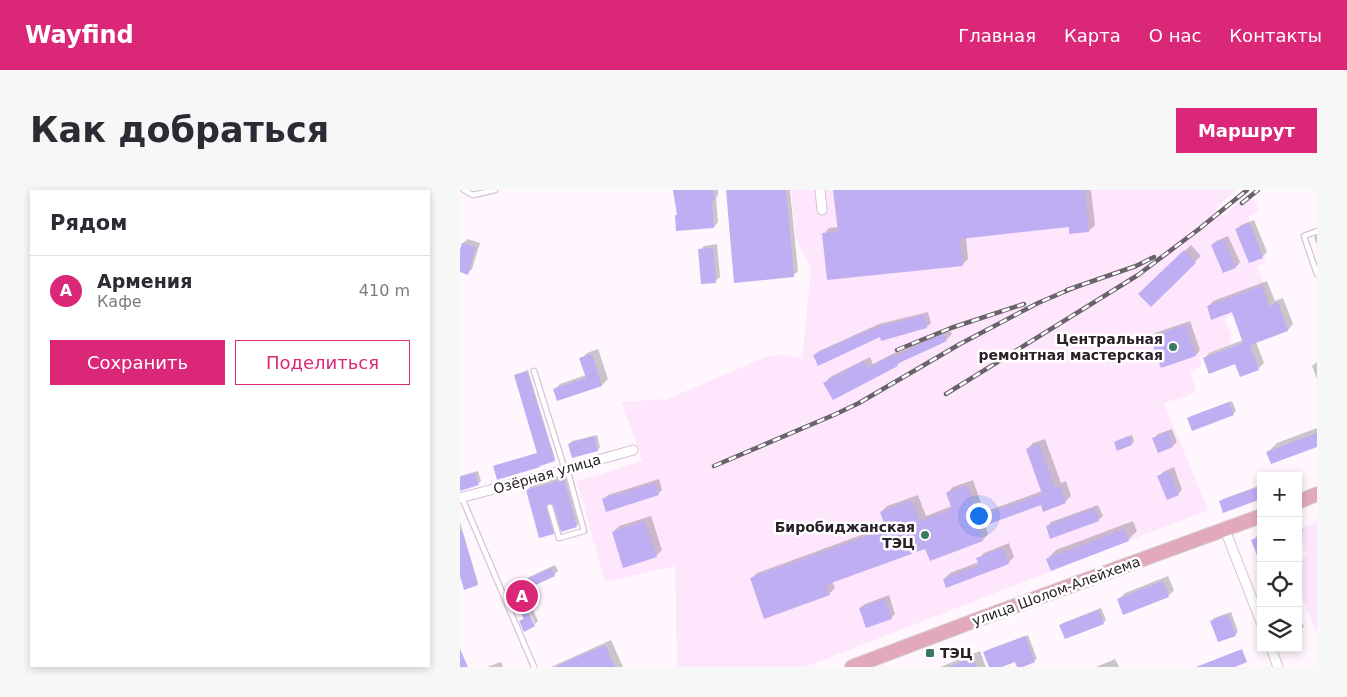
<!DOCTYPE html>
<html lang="ru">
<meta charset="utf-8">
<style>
body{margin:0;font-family:"DejaVu Sans",sans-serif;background:#f7f7f7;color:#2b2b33}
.controls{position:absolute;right:15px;bottom:15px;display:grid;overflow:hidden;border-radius:0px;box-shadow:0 2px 8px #0003}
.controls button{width:45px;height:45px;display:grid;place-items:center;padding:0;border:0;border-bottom:1px solid #e1e1e2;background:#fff;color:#2b2b33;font:25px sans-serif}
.you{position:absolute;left:518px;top:325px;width:18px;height:18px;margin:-12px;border:4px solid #fff;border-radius:50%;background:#1a73e8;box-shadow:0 0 0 8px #1a73e833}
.badge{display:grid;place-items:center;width:32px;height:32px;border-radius:50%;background:#db2777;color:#fff;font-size:16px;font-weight:700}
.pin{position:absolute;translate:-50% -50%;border:2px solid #fff;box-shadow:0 1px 5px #0006}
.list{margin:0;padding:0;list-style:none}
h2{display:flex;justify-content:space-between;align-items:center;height:65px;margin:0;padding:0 20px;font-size:21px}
h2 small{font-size:16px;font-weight:400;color:#7c7c81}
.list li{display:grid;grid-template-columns:32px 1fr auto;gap:15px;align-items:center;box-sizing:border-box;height:70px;padding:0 20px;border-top:1px solid #e1e1e2}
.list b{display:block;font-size:19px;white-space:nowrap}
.list p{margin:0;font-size:16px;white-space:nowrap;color:#7c7c81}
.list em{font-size:16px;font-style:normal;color:#7c7c81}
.actions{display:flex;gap:10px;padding:15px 20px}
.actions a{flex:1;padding:11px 0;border:1px solid #db2777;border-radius:0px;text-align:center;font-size:18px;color:#db2777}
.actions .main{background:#db2777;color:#fff}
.icon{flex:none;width:28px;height:28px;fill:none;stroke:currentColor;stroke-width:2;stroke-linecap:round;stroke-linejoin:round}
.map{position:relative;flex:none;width:857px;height:477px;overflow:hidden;border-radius:0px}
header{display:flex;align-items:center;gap:30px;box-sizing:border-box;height:70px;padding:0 25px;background:#db2777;color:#fff}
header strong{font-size:24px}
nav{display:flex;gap:28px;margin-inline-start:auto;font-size:18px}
.intro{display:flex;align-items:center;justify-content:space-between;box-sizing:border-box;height:120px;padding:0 30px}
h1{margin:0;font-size:35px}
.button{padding:12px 22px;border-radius:0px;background:#db2777;color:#fff;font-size:18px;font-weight:700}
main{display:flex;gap:30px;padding:0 30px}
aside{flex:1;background:#fff;border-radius:0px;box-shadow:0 2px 8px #0003}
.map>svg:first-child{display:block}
.built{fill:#fee7fd}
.shadow{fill:#0003}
.building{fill:#c0aef3}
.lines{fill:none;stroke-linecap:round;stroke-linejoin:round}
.lane-casing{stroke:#d8c2d7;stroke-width:7}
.street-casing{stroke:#d8c2d7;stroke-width:11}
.primary-casing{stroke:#d8d7d8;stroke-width:16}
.path{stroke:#bab1b9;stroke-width:1;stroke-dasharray:1 4;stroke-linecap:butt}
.lane{stroke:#fff;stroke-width:4.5}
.street{stroke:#fff;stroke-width:9}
.primary{stroke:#e2a9bd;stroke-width:14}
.rail-casing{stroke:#6a6269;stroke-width:4.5}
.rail{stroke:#fff;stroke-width:2.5;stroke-dasharray:8;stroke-linecap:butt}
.poi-dot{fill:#3a7863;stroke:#fff;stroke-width:2}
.labels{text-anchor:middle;stroke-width:5;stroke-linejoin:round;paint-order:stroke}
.poi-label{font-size:14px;font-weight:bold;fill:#292128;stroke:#fff;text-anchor:end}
.street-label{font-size:14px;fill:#292128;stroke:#fff}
</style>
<header>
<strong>Wayfind</strong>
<nav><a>Главная</a><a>Карта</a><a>О нас</a><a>Контакты</a></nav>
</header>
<div class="intro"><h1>Как добраться</h1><a class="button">Маршрут</a></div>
<main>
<aside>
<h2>Рядом<small></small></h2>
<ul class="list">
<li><span class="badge">A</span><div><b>Армения</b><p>Кафе</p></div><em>410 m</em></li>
</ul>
<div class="actions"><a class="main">Сохранить</a><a>Поделиться</a></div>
</aside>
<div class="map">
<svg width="857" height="477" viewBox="0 0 857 477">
<rect width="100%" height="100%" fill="#fff6fe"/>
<g class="built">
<path d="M331,0H776L756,18L762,26L789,4L796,13L799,22L788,27L806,73L798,76L810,111L765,128L772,148L769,149L771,155L739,167L742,176L730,181L736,199L733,204L704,213L748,320L345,477H217L215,376L145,392L117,291L183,271L161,212L207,209L309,166L322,164L342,169L351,79L336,49Z"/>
<path d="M857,332V444L838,396V370L847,366L838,344V339Z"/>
</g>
<g class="shadow">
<path d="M215,0H258V5L256,8L258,32L254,37L218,24Z"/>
<path d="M267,0H330L338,81L334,85Z"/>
<path d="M374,0H631L635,35L629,41L610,36L506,47L508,69L502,75L364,44L369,38L379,37Z"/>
<path d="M794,30L807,62L803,66L790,72L777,39L781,35Z"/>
<path d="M857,44V55L854,47Z"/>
<path d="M768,46L780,72L776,77L764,82L752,55L756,51Z"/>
<path d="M8,49L20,53L12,79L7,83L0,81V64L3,53Z"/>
<path d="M257,54L260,87L255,91L240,60L244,56Z"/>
<path d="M731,55L741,66L691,115L680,104Z"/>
<path d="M807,91L815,111L823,108L833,134L828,140L796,152L804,173L798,179L776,172L744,168L749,163L783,150L772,120L748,117L753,111Z"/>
<path d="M468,122L471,133L467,137L422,149L421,146L354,165L359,161L419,134Z"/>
<path d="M730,131L740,160L736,165L701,177L691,148L695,143Z"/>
<path d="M489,139L492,144L486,150L442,171L437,175L365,193L370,187L410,167L413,174L438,161L439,162Z"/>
<path d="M138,159L148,189L142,195L97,210L94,200L100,194L126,185L121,169L127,163Z"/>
<path d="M857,172V189L852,176Z"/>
<path d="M68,180L95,269L94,270L35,276L36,275L79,263L55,185Z"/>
<path d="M772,211L776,221L773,224L729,229L731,226Z"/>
<path d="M857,238V256L808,262L817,253Z"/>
<path d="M712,239L717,252L713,256L694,248L698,244Z"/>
<path d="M137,245L140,257L138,260L113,267L109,254L112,251Z"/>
<path d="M672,245L674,251L672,254L656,252L658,250Z"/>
<path d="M585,249L601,293L606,291L611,306L605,312L582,313L525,334L528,344L523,350L466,357L372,391L375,398L369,404L291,389L297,383L426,336L421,322L427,316L458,305L466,326L492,316L487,303L493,297L513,290L524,322L582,301L567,259L573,253Z"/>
<path d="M714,277L722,300L718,304L699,286L703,282Z"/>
<path d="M18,281L21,291L18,294L0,299V286Z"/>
<path d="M110,284L122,330L116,336L101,335L93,343L67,300L73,294Z"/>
<path d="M199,289L202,300L198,304L143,309L148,305Z"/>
<path d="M801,295V307L761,312L763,309Z"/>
<path d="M638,315L643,326L638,330L587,337L591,332Z"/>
<path d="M191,326L202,360L196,366L153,342L159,336Z"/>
<path d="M838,329L843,341L838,346Z"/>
<path d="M673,331L677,341L668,350L587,369L596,360Z"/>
<path d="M0,332L18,393L17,394L0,382Z"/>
<path d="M801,342V363L793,350Z"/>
<path d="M549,353L554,367L548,373L484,389L490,383L519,372L518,369L524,363Z"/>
<path d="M95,375L98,381L94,385L71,395L77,408L70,414L78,431L75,434L64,411L62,412L73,436L61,431L64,428L52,400L56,396L65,392L69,387Z"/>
<path d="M708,386L714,400L708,406L659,409L665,403Z"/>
<path d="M429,405L435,424L431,428L400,418L405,414Z"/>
<path d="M641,418L646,430L643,433L601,435L603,433Z"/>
<path d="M771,422L778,442L776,444L759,451L752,431L754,428Z"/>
<path d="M838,422L844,437L838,441Z"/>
<path d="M568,445L577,469L574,471L558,477L556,470L538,477H530L525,462L527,460Z"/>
<path d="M151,450L163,477H90H91Z"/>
<path d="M520,461L526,477H480Z"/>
<path d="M655,469L659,477H636Z"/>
<path d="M41,472L43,477H27Z"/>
</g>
<g class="building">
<path d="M213,0H253L255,11H252L254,38L216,41L215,25H217Z"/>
<path d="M266,0H326L334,87L274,93Z"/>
<path d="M373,0H625L629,42L609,44V37L500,49L503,76L367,90L362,43L378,42Z"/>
<path d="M790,33L803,68L789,73L775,39Z"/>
<path d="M764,49L776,78L763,83L751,55Z"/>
<path d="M2,53L16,57L8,85L0,82V60Z"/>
<path d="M253,58L256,93L241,94L238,59Z"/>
<path d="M724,60L736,73L691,117L678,104Z"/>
<path d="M802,96L809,116L818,112L828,141L790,155L799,180L780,187L775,174L749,184L743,168L783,153L772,122L751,130L747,116Z"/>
<path d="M464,125L467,138L421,151L420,147L358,176L353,165L414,138Z"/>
<path d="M726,135L736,166L701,178L690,147Z"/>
<path d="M483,143L487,151L437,174L438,176L373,210L363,193L404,171L408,178L433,165L434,167Z"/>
<path d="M132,164L142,196L97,211L93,199L126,188L119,168Z"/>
<path d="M67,181L95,271L80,276V277L37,290L33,276L77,263L54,185Z"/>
<path d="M769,212L774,225L732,241L727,228Z"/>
<path d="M708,242L713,257L698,263L692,248Z"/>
<path d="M857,243V257L811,274L806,262Z"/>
<path d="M134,246L138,261L112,268L108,254Z"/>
<path d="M669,246L672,255L657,261L654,252Z"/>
<path d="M579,254L595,298L600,296L606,313L583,322L581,315L518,338L523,351L470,371L465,359L366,395L370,405L304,429L290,388L426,339L420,322L452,310L460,331L492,319L486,303L507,295L518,327L582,304L566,259Z"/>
<path d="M709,281L719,305L707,310L697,286Z"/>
<path d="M15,283L19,295L0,301V287Z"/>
<path d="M104,289L117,337L101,342L94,316L92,314L89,313L87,315L86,318L94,344L79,348L66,300Z"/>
<path d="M195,293L199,305L146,322L142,309Z"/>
<path d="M801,296V309L763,323L759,311Z"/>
<path d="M634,318L639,331L590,349L586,336Z"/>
<path d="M185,331L197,367L163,378L152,342Z"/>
<path d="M664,339L669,351L591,381L586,369Z"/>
<path d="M0,341H2L18,395L4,400L0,386Z"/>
<path d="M801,346V373H800L791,350Z"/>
<path d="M543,358L549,374L486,398L483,389L519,375L516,368Z"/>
<path d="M91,378L95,386L67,399L74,413L66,417L75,436L64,442L59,431L64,429L50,400L64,393L63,391Z"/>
<path d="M703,391L709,407L663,425L657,409Z"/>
<path d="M425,409L432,429L406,438L399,418Z"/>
<path d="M639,420L644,434L605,449L599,435Z"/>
<path d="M768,424L776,446L758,452L750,431Z"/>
<path d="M565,446L575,472L563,477H557L555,472L542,477H529L523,462Z"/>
<path d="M145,455L155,477H95Z"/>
<path d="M0,459L8,477H0Z"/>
<path d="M782,459L787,472L775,477H736Z"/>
<path d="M513,467L517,477H489Z"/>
</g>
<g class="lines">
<defs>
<g id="lane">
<path d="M4,0L13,5L35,0"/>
<path d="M857,41L844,46L857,84"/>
<path d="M74,181L105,280"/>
<path d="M2,308L74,477"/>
<path d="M90,317L99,348L124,341L107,279"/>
</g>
<g id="street">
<path d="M360,0L362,20"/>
<path d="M0,308L75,288L173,260"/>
<path d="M765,340L801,432"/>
<path d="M811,458L818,477"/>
</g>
<g id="primary">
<path d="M838,312L857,304"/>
<path d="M392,477L511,432L801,326"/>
</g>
</defs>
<use href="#lane" class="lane-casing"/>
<use href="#street" class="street-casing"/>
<use href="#primary" class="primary-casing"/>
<path class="path" d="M648,468L657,474L659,477"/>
<use href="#lane" class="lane"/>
<use href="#street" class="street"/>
<use href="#primary" class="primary"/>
<defs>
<g id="rail">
<path d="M782,13L798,0"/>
<path d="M607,100L676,76L694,67"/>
<path d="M437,160L491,138L564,114"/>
<path d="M486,204L678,85L739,39L787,0"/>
<path d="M254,276L376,224L399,213L500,154L578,113L613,98"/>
</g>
</defs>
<use href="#rail" class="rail-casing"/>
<use href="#rail" class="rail"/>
</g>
<g class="poi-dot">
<circle cx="713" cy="157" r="5"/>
<circle cx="465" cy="345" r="5"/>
<rect x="465" y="458" width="10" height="10" rx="2.5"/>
</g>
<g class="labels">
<g class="poi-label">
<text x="703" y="154">Центральная<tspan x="703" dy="16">ремонтная мастерская</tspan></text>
<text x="455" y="342">Биробиджанская<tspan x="455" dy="16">ТЭЦ</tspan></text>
<text x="480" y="468" text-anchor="start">ТЭЦ</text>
</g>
<g class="street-label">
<text transform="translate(87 284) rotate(-16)" y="5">Озёрная улица</text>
<text transform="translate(596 401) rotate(-20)" y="5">улица Шолом-Алейхема</text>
</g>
</g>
</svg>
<div class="controls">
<button>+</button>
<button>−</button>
<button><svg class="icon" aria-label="locate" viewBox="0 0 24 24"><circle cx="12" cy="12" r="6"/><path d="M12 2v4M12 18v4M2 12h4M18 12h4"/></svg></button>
<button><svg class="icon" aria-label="layers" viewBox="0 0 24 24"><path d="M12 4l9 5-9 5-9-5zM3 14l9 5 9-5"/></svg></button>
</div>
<div class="you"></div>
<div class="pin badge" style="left:62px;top:406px">A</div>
</div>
</main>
